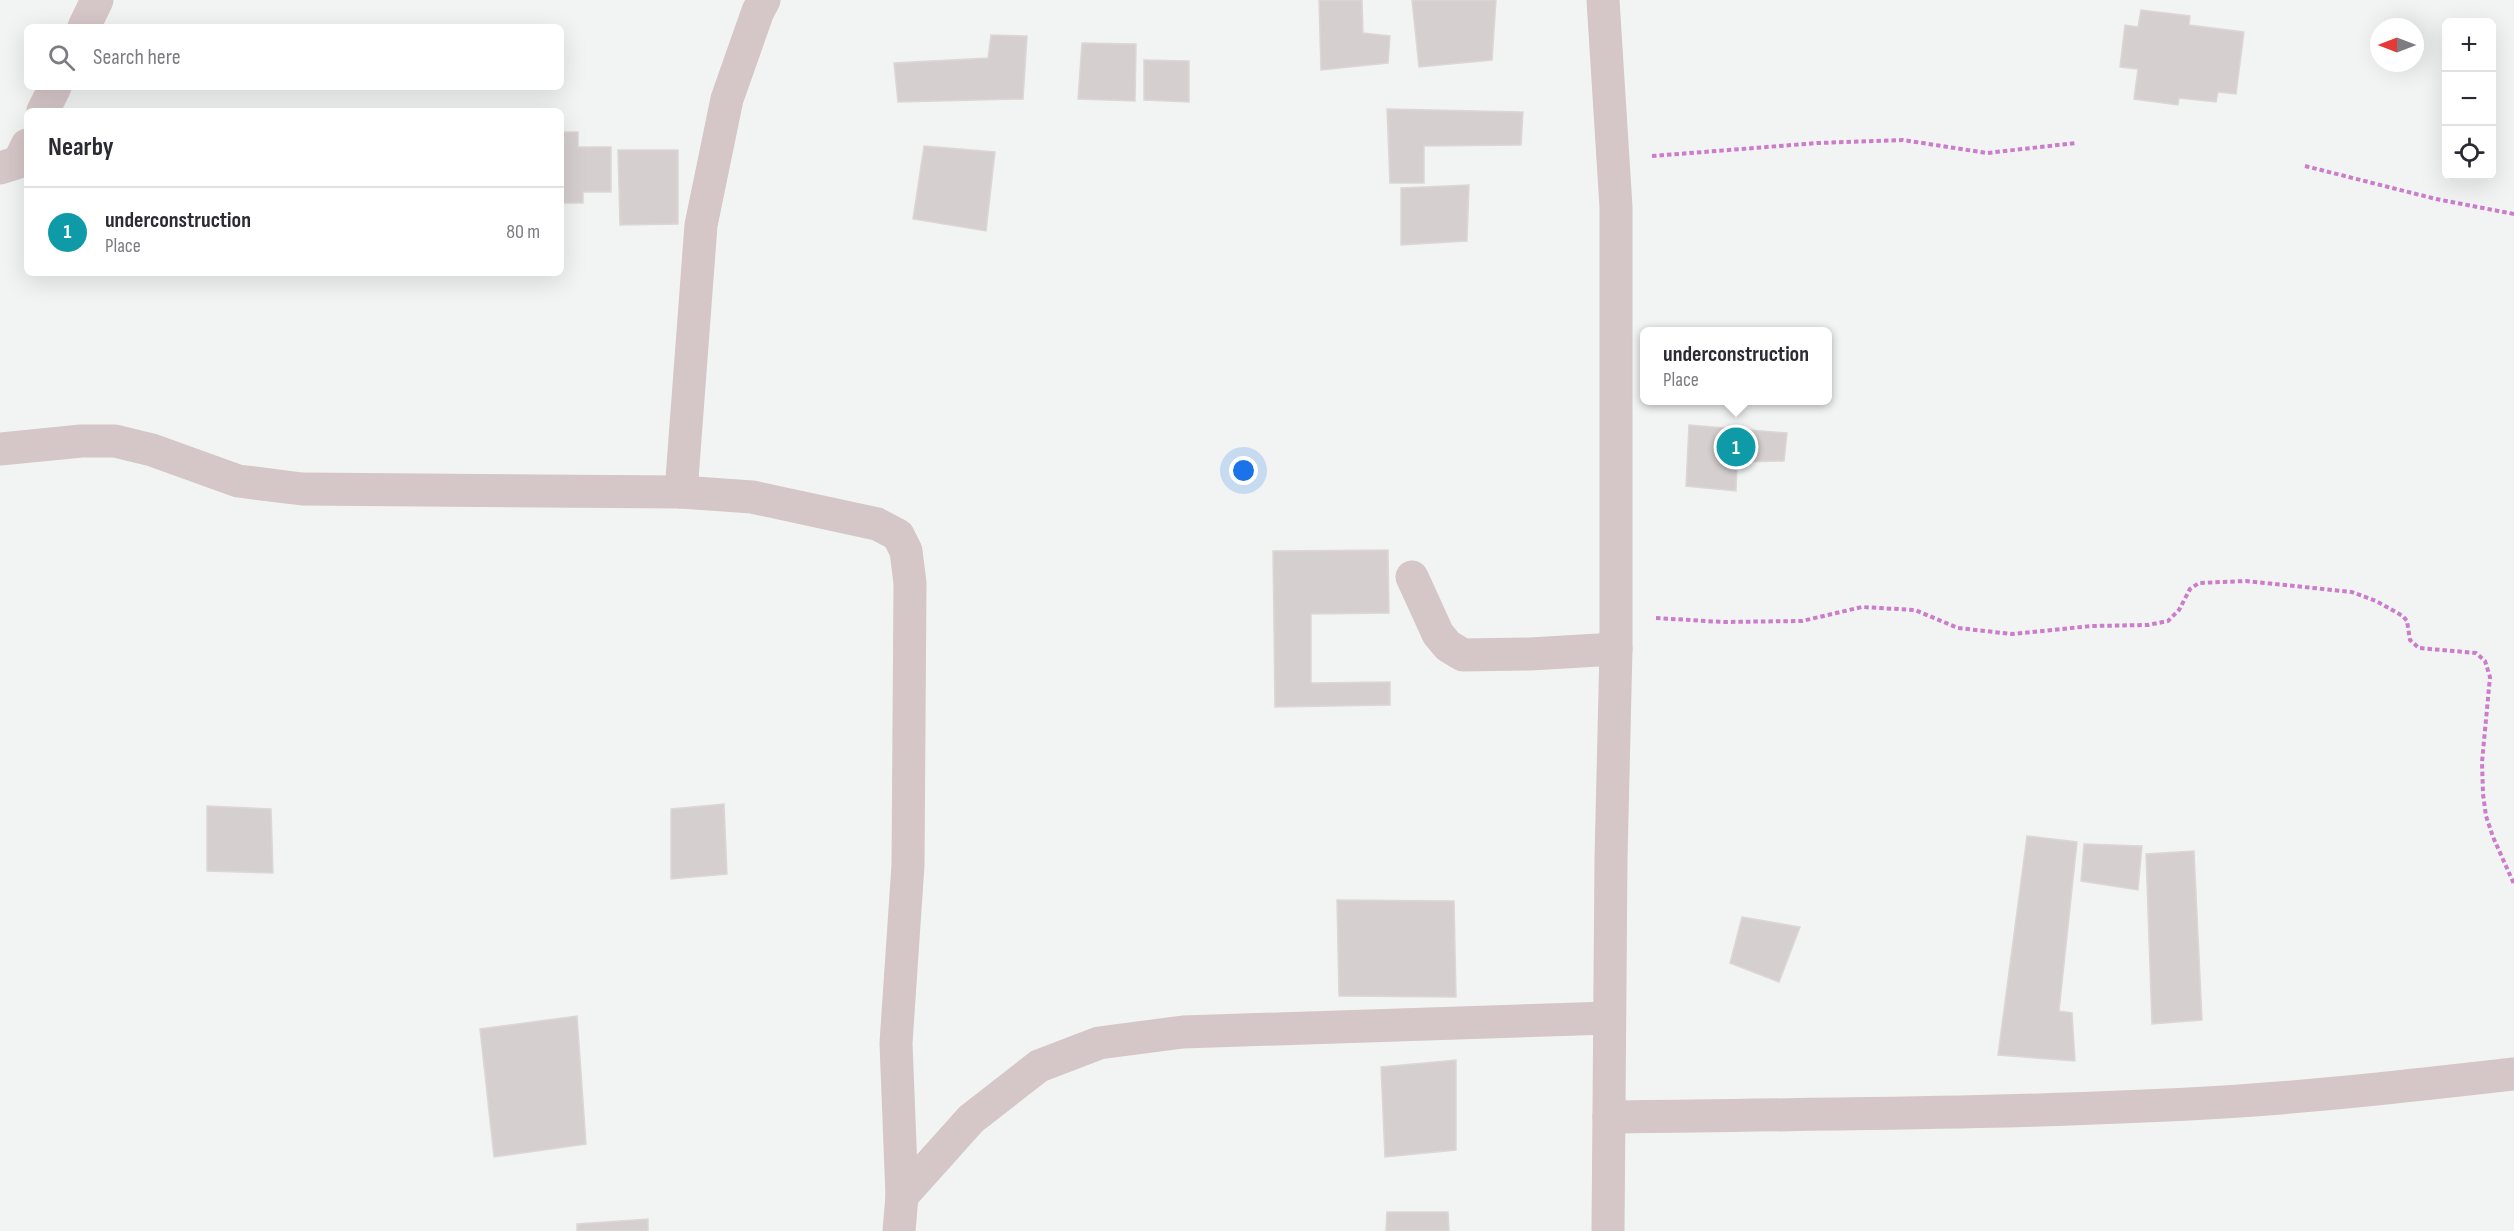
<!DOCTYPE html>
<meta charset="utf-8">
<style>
body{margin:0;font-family:"Sofia Sans Condensed",sans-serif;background:#f2f2f3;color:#2b2b33}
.controls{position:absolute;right:18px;top:18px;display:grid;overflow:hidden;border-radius:9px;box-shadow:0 6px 24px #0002}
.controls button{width:54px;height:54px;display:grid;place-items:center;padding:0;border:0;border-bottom:2px solid #e1e1e2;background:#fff;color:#2b2b33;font:30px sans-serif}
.compass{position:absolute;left:2370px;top:18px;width:54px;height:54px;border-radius:50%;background:#fff;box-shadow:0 6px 24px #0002;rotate:270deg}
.you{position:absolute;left:1244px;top:471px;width:21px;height:21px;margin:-15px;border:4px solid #fff;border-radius:50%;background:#1a73e8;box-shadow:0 0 0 9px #1a73e833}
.badge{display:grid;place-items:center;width:39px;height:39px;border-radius:50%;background:#dd2d22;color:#fff;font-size:20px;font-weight:700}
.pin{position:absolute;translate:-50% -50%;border:3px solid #fff;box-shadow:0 2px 6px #0006}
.popup{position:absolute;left:1640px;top:327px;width:192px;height:78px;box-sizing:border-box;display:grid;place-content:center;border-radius:9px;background:#fff;filter:drop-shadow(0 2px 4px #0005);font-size:20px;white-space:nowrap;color:#7c7c81}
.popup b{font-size:22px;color:#2b2b33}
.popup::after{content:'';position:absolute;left:50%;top:100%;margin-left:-12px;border:12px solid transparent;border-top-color:#fff}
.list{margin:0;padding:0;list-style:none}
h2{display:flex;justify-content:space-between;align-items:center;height:78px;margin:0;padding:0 24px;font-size:26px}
h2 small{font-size:20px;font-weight:400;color:#7c7c81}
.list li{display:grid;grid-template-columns:39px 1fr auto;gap:18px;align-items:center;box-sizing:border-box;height:90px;padding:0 24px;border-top:2px solid #e1e1e2}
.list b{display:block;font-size:22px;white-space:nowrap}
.list p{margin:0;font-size:20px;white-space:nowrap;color:#7c7c81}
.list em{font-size:20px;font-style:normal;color:#7c7c81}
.icon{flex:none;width:33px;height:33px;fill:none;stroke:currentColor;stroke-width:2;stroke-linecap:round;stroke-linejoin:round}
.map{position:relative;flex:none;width:2514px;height:1231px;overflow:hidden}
.search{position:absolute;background:#fff;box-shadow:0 6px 24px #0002;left:24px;top:24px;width:540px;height:66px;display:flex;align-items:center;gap:15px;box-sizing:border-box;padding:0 21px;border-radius:9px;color:#7c7c81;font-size:22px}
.panel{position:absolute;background:#fff;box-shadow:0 6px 24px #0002;left:24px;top:108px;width:540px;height:168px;border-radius:9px}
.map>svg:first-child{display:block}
.building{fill:#d6cfcf;stroke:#dcd7d6;stroke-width:1.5}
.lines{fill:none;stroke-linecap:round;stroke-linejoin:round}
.path{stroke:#cb7ccb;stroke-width:4;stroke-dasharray:4.5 3;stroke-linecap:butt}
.street{stroke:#d5c6c7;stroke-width:33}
</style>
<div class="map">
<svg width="2514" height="1231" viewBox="0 0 2514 1231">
<rect width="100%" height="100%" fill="#f2f4f3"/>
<g class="building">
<path d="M1319,0H1362L1363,33L1390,36L1388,63L1321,70Z"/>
<path d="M1412,0H1496L1492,60L1419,67Z"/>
<path d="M2141,10L2190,16L2189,25L2244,32L2236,94L2218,92L2216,102L2179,98L2178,105L2134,99L2138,69L2120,67L2125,25L2138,27Z"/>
<path d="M991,35L1027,36L1023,99L898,102L894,63L988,58Z"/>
<path d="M1082,43L1136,44L1135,101L1078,99Z"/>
<path d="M1144,60L1189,61V102L1144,100Z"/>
<path d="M1387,109L1523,112L1521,145L1424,146V183H1390Z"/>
<path d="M561,132H578V147H611V192H583V203H563V250H561Z"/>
<path d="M924,146L995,152L986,231L913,219Z"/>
<path d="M618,150H678V224L620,225Z"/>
<path d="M1469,185L1467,241L1401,245V188Z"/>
<path d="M1689,425L1787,433L1784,461L1737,462L1736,491L1686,486Z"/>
<path d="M1388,550L1389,613L1311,614V683L1390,682V705L1275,707L1273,551Z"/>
<path d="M724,804L727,874L671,879V809Z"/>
<path d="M207,806L271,809L273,873L207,871Z"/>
<path d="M2027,836L2077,842L2059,1011L2072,1013L2075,1061L1998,1055Z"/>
<path d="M2084,844L2142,846L2138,890L2081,881Z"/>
<path d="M2194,851L2202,1020L2152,1024L2146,854Z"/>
<path d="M1337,900L1454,901L1456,997L1339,996Z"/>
<path d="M1742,917L1800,927L1779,982L1730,963Z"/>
<path d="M577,1016L586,1144L494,1157L480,1029Z"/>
<path d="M1456,1060V1150L1385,1157L1381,1067Z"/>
<path d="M1387,1212H1448L1449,1231H1386Z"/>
<path d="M648,1219V1231H577V1224Z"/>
</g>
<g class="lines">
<g class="path">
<path d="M1652,156L1818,143L1903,140L1987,153L2076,143"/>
<path d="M2305,166L2436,199L2514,214"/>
<path d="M1656,618L1723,622L1802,621L1862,607L1915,610L1958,628L2012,634L2091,626L2148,625L2168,621L2179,610L2190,589L2199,583L2246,581L2352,592L2376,601L2403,616L2407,621L2410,640L2419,648L2476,653L2485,661L2490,677L2482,762L2483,794L2486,816L2493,837L2514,884"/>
</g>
<g class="street">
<path d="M1603,0L1616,207V649L1611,859L1608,1231"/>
<path d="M84,27L97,0"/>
<path d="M43,111L55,87"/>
<path d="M0,168L19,162L27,145"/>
<path d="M0,449L81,441H115L152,450L238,481L302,489L681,492L752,497L877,524L898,535L906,551L910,583L908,865L896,1043L902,1196L899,1231"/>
<path d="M681,492L701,225L727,99L758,11L764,0"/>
<path d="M1412,577L1438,634L1448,646L1463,655L1530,654L1616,649"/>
<path d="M1609,1117C1814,1114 2019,1114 2224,1102C2321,1096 2417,1085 2514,1074"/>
<path d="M902,1196L971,1119L1039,1066L1099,1043L1183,1032L1609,1018"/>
</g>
</g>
</svg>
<div class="controls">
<button>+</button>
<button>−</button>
<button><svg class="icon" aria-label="locate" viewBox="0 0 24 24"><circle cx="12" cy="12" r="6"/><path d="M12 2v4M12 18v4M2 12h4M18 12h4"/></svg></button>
</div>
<svg class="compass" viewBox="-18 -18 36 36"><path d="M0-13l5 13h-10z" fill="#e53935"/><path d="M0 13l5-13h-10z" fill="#7c7c81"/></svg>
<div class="you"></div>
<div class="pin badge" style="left:1736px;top:447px;background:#0f9aa8">1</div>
<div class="popup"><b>underconstruction</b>Place</div>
<div class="search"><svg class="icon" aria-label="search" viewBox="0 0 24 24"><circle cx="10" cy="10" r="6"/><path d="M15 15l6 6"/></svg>Search here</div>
<section class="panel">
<h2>Nearby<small></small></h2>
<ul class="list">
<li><span class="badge" style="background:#0f9aa8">1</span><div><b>underconstruction</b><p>Place</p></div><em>80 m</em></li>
</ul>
</section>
</div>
